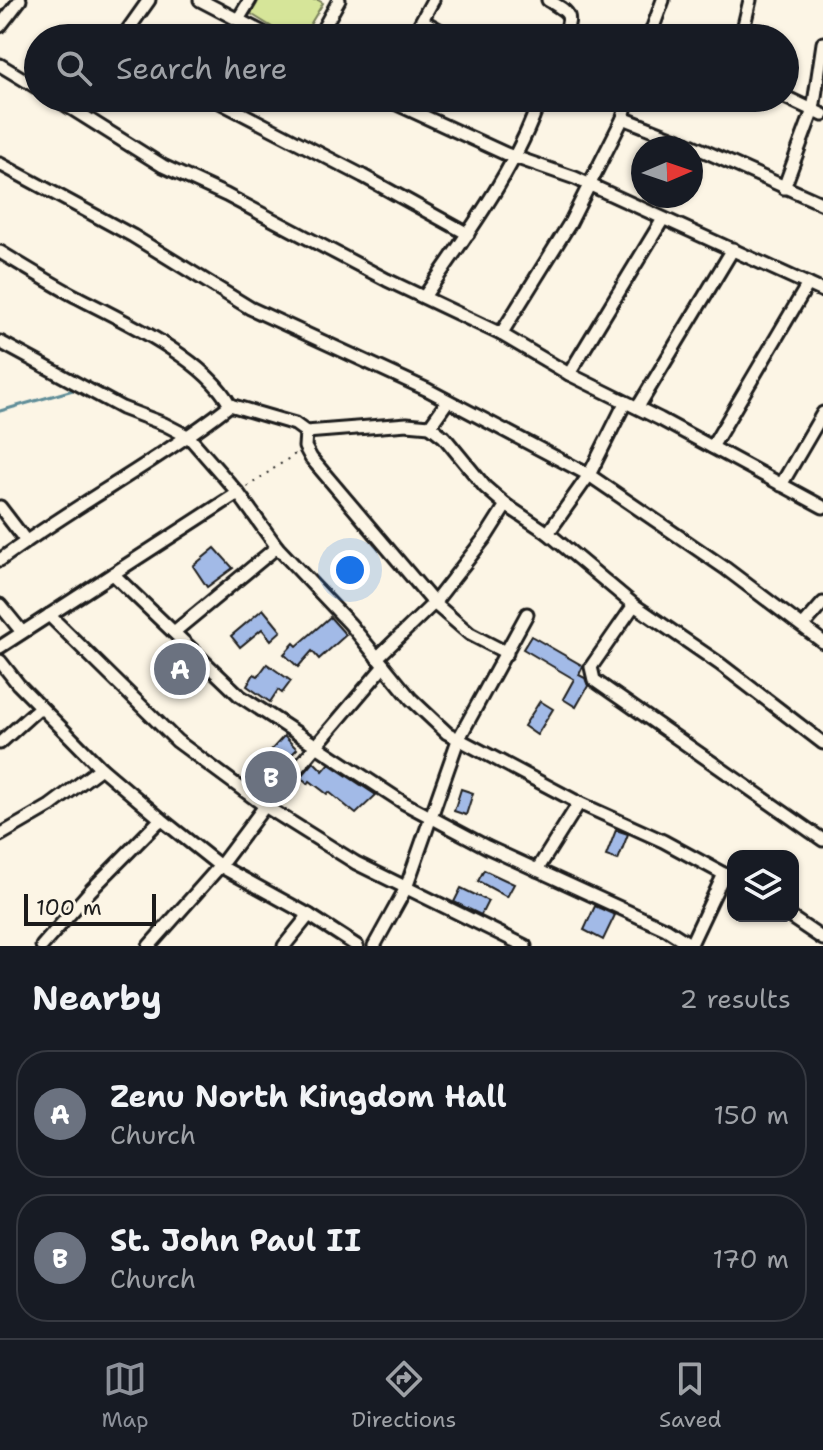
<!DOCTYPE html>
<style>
body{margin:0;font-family:"Shantell Sans",sans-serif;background:#242831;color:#f1f3f6}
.controls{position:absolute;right:24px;bottom:24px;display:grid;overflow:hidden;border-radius:16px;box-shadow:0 2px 6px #0004}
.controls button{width:72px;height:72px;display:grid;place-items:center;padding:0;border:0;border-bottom:2px solid #363941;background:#171b24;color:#f1f3f6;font:40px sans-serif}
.compass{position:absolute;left:631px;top:136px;width:72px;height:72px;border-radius:50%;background:#171b24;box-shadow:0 2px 6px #0004;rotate:88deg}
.scale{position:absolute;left:24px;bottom:20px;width:132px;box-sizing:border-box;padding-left:8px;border:4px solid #1c1c1c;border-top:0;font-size:22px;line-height:28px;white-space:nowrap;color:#1c1c1c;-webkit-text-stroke:6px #fcf5e5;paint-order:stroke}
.you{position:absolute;left:350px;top:570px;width:28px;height:28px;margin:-20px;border:6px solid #fff;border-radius:50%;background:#1a73e8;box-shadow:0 0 0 12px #1a73e833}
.badge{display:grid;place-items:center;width:52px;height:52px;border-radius:50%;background:#8c9099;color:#fff;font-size:26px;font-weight:700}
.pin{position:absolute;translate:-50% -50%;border:4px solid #fff;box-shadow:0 2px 8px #0006}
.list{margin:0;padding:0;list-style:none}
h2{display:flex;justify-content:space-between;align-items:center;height:104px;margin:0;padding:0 32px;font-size:34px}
h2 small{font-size:26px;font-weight:400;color:#9ea1a6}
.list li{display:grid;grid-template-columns:52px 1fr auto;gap:24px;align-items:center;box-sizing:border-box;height:128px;margin:0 16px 16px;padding:0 16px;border:2px solid #363941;border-radius:32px}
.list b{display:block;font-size:30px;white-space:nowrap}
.list p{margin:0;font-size:26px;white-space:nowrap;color:#9ea1a6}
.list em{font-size:26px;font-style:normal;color:#9ea1a6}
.icon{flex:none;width:44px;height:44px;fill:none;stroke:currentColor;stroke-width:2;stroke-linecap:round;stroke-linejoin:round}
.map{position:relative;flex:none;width:823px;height:946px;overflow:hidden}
.search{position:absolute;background:#171b24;box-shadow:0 2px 6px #0004;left:24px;right:24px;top:24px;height:88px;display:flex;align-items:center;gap:20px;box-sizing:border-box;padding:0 28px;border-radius:44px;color:#9ea1a6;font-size:30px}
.sheet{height:392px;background:#171b24}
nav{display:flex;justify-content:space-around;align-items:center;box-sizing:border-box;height:112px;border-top:2px solid #363941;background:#171b24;font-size:22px;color:#9ea1a6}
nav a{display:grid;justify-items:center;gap:4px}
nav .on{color:#8c9099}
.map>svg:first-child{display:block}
.green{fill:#d6e599;stroke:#79805a;stroke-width:2}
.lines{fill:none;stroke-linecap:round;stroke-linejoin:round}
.stream{stroke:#5f8d98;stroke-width:3}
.building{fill:#a2bae7;stroke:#1c1c1c;stroke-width:2}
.minor-casing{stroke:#1c1c1c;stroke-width:17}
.path{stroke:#1c1c1c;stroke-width:2;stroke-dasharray:2 6;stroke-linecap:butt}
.minor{stroke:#fcf5e5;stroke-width:11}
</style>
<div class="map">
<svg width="823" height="946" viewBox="0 0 823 946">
<rect width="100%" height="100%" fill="#fcf5e5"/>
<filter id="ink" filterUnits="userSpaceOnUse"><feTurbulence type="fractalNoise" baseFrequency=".0125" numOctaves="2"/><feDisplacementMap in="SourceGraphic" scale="16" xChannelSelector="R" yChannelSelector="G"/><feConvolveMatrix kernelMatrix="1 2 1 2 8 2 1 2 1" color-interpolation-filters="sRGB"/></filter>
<g filter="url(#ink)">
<path class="green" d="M259,0H318L323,3L302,38H290L251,14Z"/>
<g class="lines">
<path class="stream" d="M0,411L73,390"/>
</g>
<g class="building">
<path d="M215,548L233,568L207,587L193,566Z"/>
<path d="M263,609L281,631L271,640L262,629L240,647L231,636Z"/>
<path d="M330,617L346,635L319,659L312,651L298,667L284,654L294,643L297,646Z"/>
<path d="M531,636L583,666L579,675L585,678L588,686L576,707L563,699L574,679L523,649Z"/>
<path d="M267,664L291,681L282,693L278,690L270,702L247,686L254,674L258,676Z"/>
<path d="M540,701L553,709L537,735L524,726Z"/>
<path d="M284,736L297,749L266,782L253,770Z"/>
<path d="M314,762L323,771L329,764L376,795L356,814L329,792L327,794L310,781L308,784L301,777Z"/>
<path d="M461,789L473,793L466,815L454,811Z"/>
<path d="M616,830L628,834L618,860L606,856Z"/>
<path d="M484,870L514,884L507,897L478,881Z"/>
<path d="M461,888L488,901L481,915L454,902Z"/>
<path d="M595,906L615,915L603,940L584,930Z"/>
</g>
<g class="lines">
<defs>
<g id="minor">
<path d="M200,0L273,38"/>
<path d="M548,0C569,13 574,13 563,38"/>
<path d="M239,18L250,0"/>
<path d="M423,21L453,38"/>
<path d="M0,26L20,0"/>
<path d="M122,38L149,0"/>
<path d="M318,38L339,0"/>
<path d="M412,38L433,0"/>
<path d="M649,38L663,0"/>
<path d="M741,38L750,0"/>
<path d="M0,65L38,88"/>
<path d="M785,97L823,115"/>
<path d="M55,98L163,166L226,195L387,280L501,334L569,374L660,419L823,507"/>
<path d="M212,98L363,176L468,234"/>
<path d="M384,98L506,154L575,178L823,291"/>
<path d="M623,118L684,142L823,204"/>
<path d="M0,164L133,236L250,308L428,390L589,475L725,568L823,642"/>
<path d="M784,188L813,110L823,43"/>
<path d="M0,252C25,267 49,282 75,296C122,320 205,358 230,405"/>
<path d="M424,297C465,237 517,168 540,98"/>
<path d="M501,334L570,223L623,118L628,98"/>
<path d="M0,342L122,408L164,424L189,437L238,493L277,547L350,624L411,699L447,733L579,803L663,841L733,879"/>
<path d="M569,374L663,219"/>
<path d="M638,407L733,249"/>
<path d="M430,426L444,437L485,487L506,505L548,533L634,605L720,664L823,743"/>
<path d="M306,432L305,447L311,458L434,603L470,634L507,653"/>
<path d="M712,447L808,284"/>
<path d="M781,485L823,413"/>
<path d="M0,507L26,541"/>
<path d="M548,533L589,475L625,403"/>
<path d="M0,560C75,505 157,462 230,405L295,424L306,432L407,424L430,426L447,402"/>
<path d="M113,574L240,696L404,803L487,847L666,929L691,945"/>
<path d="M0,605L22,632"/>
<path d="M634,605L591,667L594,680L823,840"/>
<path d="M49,615L177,741L265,806L356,863L525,946"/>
<path d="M803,626L823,603"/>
<path d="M174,632L277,547"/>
<path d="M0,647L238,493"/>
<path d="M377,658L434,603L487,535L506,505"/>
<path d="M0,661L18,684L101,768L161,819L220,866L309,915L357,946"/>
<path d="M0,743L40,707"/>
<path d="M0,835L50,806L101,768"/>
<path d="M537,870L579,803"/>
<path d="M789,916L823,939"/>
<path d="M42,946L91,890L161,819"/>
<path d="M149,946L220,866L265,806L384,666"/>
<path d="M284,946L309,915"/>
<path d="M374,946L406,888L458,740L527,614"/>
<path d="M690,946L724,874"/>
</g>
</defs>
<use href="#minor" class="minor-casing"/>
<path class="path" d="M247,487L298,452"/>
<use href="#minor" class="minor"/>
</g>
</g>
</svg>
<div class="controls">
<button><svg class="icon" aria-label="layers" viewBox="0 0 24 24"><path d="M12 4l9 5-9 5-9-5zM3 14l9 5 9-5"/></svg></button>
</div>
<svg class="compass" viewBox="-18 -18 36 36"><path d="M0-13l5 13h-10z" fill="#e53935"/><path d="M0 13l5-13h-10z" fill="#9ea1a6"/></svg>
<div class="scale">100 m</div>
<div class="you"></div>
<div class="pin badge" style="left:180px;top:669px;background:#6b7280">A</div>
<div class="pin badge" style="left:271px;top:777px;background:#6b7280">B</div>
<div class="search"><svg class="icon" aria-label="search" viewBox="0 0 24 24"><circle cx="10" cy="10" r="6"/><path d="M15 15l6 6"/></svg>Search here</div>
</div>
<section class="sheet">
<h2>Nearby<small>2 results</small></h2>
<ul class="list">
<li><span class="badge" style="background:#6b7280">A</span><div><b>Zenu North Kingdom Hall</b><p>Church</p></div><em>150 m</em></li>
<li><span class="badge" style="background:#6b7280">B</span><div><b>St. John Paul II</b><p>Church</p></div><em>170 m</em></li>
</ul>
</section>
<nav>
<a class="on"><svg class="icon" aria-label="map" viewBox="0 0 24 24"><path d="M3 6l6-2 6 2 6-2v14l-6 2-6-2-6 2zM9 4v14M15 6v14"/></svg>Map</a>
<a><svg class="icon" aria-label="directions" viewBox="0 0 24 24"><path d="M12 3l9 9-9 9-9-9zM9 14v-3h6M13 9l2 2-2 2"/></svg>Directions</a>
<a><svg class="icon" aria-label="saved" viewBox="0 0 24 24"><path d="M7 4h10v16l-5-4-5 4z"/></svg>Saved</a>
</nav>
